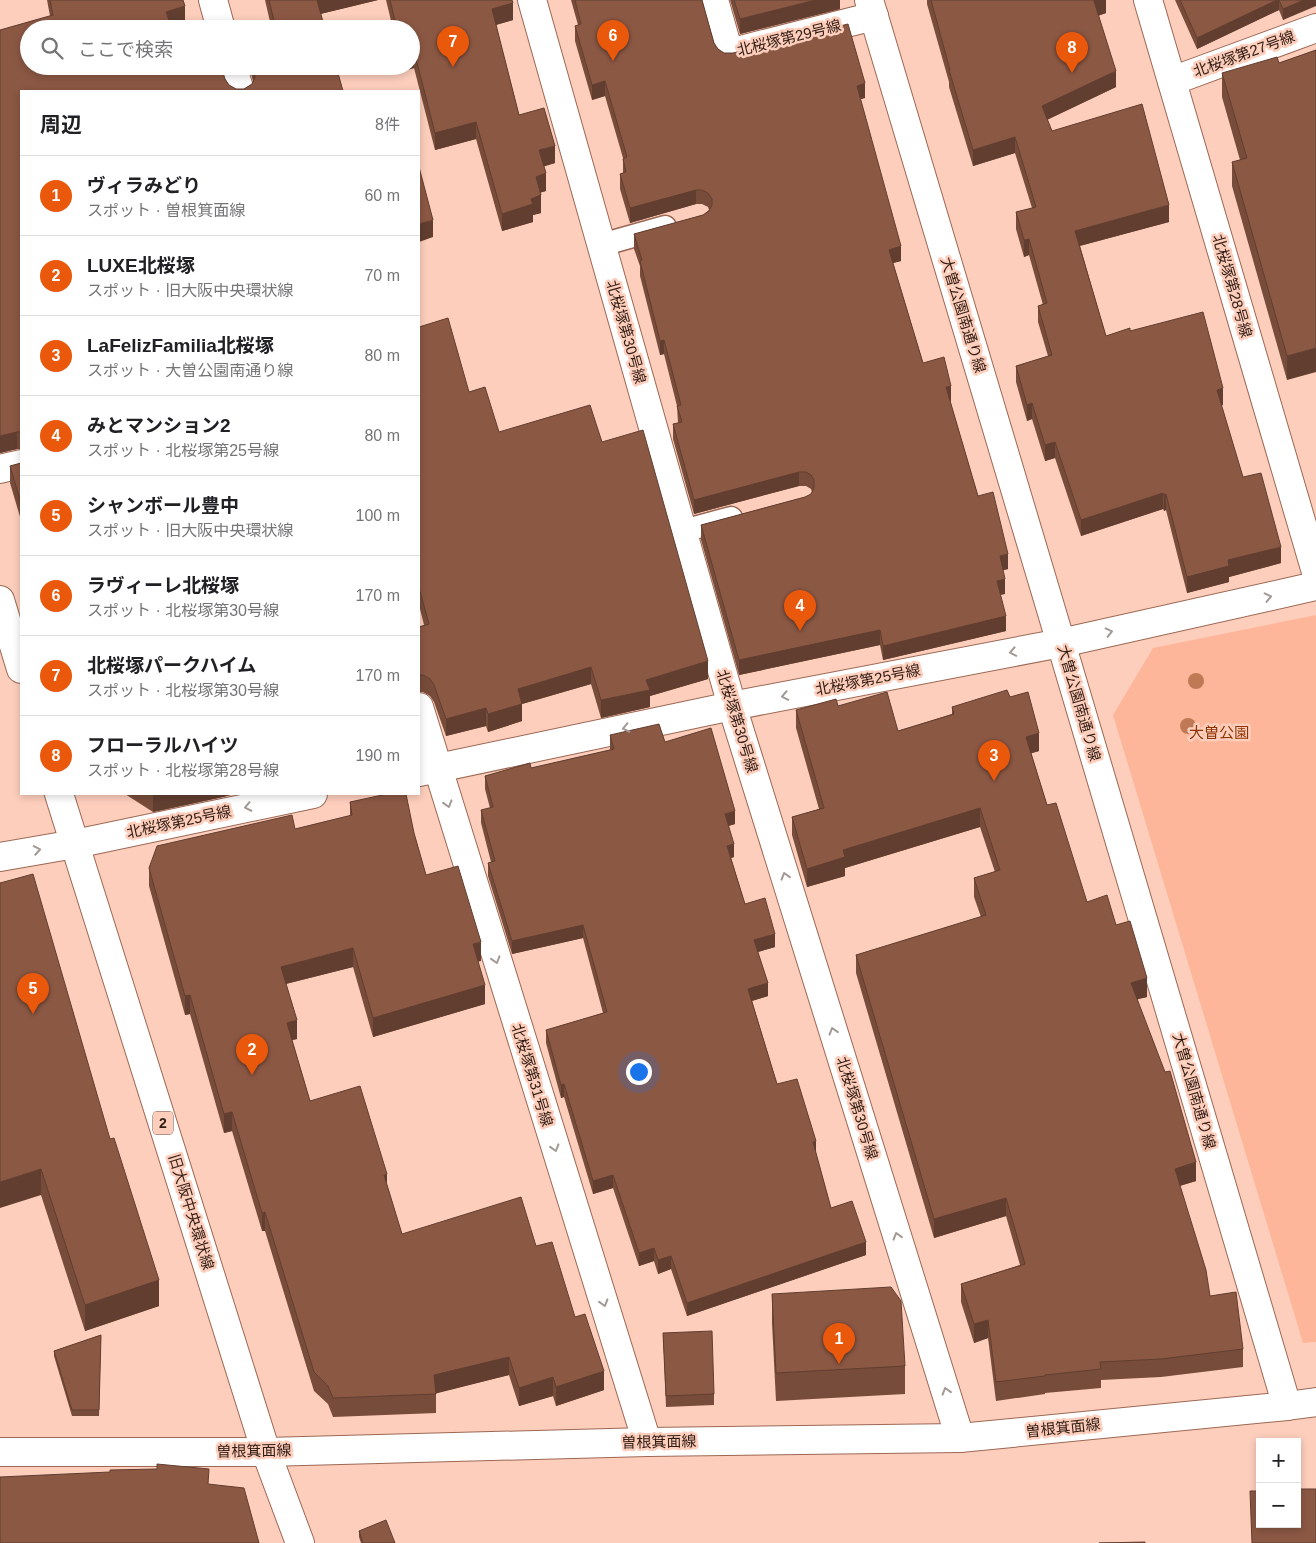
<!DOCTYPE html>
<html lang="ja">
<meta charset="utf-8">
<style>
body{margin:0;font-family:Helvetica,"Noto Sans JP",sans-serif;background:#f2f2f2;color:#202124}
.controls{position:absolute;right:15px;bottom:15px;display:grid;overflow:hidden;border-radius:0px;box-shadow:0 2px 8px #0003}
.controls button{width:45px;height:45px;display:grid;place-items:center;padding:0;border:0;border-bottom:1px solid #e0e0e0;background:#fff;color:#202124;font:25px sans-serif}
.you{position:absolute;left:638px;top:1071px;width:18px;height:18px;margin:-12px;border:4px solid #fff;border-radius:50%;background:#1a73e8;box-shadow:0 0 0 8px #1a73e833}
.badge{display:grid;place-items:center;width:32px;height:32px;border-radius:50%;background:#ea580c;color:#fff;font-size:16px;font-weight:700}
.pin{position:absolute;translate:-50% -41px;filter:drop-shadow(0 1px 2px #0008)}
.pin::after{content:'';position:absolute;top:26px;width:18px;height:15px;background:inherit;clip-path:polygon(0 0,100% 0,50% 100%)}
.list{margin:0;padding:0;list-style:none}
h2{display:flex;justify-content:space-between;align-items:center;height:65px;margin:0;padding:0 20px;font-size:21px}
h2 small{font-size:16px;font-weight:400;color:#757577}
.list li{display:grid;grid-template-columns:32px 1fr auto;gap:15px;align-items:center;box-sizing:border-box;height:80px;padding:0 20px;border-top:1px solid #e0e0e0}
.list b{display:block;font-size:19px;white-space:nowrap}
.list p{margin:0;font-size:16px;white-space:nowrap;color:#757577}
.list em{font-size:16px;font-style:normal;color:#757577}
.icon{flex:none;width:28px;height:28px;fill:none;stroke:currentColor;stroke-width:2;stroke-linecap:round;stroke-linejoin:round}
.map{position:relative;flex:none;width:1316px;height:1543px;overflow:hidden}
.search{position:absolute;background:#fff;box-shadow:0 2px 8px #0003;left:20px;top:20px;width:400px;height:55px;display:flex;align-items:center;gap:12px;box-sizing:border-box;padding:0 18px;border-radius:28px;color:#757577;font-size:19px}
.panel{position:absolute;background:#fff;box-shadow:0 2px 8px #0003;left:20px;top:90px;width:400px;height:705px;border-radius:0px}
.map>svg:first-child{display:block}
.green{fill:#feb69a}
.lines{fill:none;stroke-linecap:round;stroke-linejoin:round}
.lane-casing{stroke:#9c6854;stroke-width:25}
.street-casing{stroke:#9c6854;stroke-width:30}
.secondary-casing{stroke:#9c6854;stroke-width:30}
.primary-casing{stroke:#9c6854;stroke-width:30}
.lane{stroke:#fff;stroke-width:22}
.street{stroke:#fff;stroke-width:28}
.secondary{stroke:#fff;stroke-width:28}
.primary{stroke:#fff;stroke-width:28}
.tree{fill:#c07955}
.wall{fill:#784c3a}
.shaded-wall{fill:#613e30}
.building{fill:#8b5844;stroke:#613e30}
.oneway{stroke:#a29995}
.labels{text-anchor:middle;stroke-width:5;stroke-linejoin:round;paint-order:stroke}
.shield{fill:#fdcebc;stroke:#6e5146;stroke-width:1}
.shield-label{font-size:14px;font-weight:bold;fill:#311c13}
.street-label{font-size:15px;fill:#311c13;stroke:#fdcebc}
.park-label{font-size:15px;fill:#8f3301;stroke:#fdcebc}
</style>
<div class="map">
<svg width="1316" height="1543" viewBox="0 0 1316 1543">
<rect width="100%" height="100%" fill="#fdcebc"/>
<path class="green" d="M1316,615V1342L1303,1343L1113,715L1153,648Z"/>
<g class="lines">
<defs>
<g id="lane">
<path d="M601,245L665,227"/>
<path d="M683,531L731,518"/>
</g>
<g id="street">
<path d="M213,0L221,29"/>
<path d="M532,0L732,706L960,1438"/>
<path d="M714,0L729,53L874,16"/>
<path d="M869,0L1061,643L1287,1406"/>
<path d="M1148,0L1316,572"/>
<path d="M232,66L240,91"/>
<path d="M1172,81L1316,28"/>
<path d="M0,469L21,464"/>
<path d="M419,707L647,1442"/>
<path d="M419,772L732,706L1061,643L1316,586"/>
<path d="M0,857L75,844L313,794"/>
</g>
<path id="secondary" d="M0,1452H266L647,1442L960,1438L1287,1406L1316,1402"/>
<g id="primary">
<path d="M0,600L21,669"/>
<path d="M59,794L266,1452L300,1543"/>
</g>
</defs>
<use href="#lane" class="lane-casing"/>
<use href="#street" class="street-casing"/>
<use href="#secondary" class="secondary-casing"/>
<use href="#primary" class="primary-casing"/>
<use href="#lane" class="lane"/>
<use href="#street" class="street"/>
<use href="#secondary" class="secondary"/>
<use href="#primary" class="primary"/>
</g>
<g class="tree">
<circle cx="1196" cy="681" r="8"/>
<circle cx="1188" cy="726" r="8"/>
</g>
<g class="wall">
<path d="M47,0H183L185,24L172,28L186,68L225,79L229,85L236,89H244L252,84L253,81L249,66H336L343,91H21V449H17L0,453V30L50,16Z"/>
<path d="M265,0H378L271,26Z"/>
<path d="M386,0H512L513,20L496,25L519,115L555,163L544,166L546,191L541,192V213L533,215V222L502,231L476,139L435,150L414,68L403,71L402,66H411V29H393Z"/>
<path d="M571,0H702L714,43L718,49L724,53L865,98L860,99L901,261L893,263L923,363L951,401H950L978,496L1008,569L1003,570L1005,594L1000,595L1006,631L883,660L880,645L739,675L701,540V525L805,497L811,494L812,492L811,489L806,486H799L694,514L673,439V424L678,423L677,406L664,354L660,355L640,276V266L634,249V234L703,215L709,210L708,207L702,204H696L630,223L620,189V174L623,173V158L605,96L592,100L575,41V26L578,25Z"/>
<path d="M730,0H840V9L740,34Z"/>
<path d="M927,0H1106V13L1098,16L1116,87L1047,120L1052,131L1169,222L1080,246L1106,336L1130,331L1223,405H1221L1243,477L1281,563L1229,577V582L1187,593L1166,510L1164,511L1163,509L1081,536L1055,458L1045,461L1032,419L1027,421L1016,382V366L1048,356L1038,322V306L1043,305L1029,255L1024,257L1016,229V212L1032,208L1015,153L973,166L949,87V82L927,4Z"/>
<path d="M1175,0H1316L1283,20L1279,10L1197,49Z"/>
<path d="M1316,50L1287,380L1232,186V162L1240,160L1222,97V73L1279,63Z"/>
<path d="M419,327L469,392L499,432L602,442L708,679L650,696V707L601,718L591,684L522,704V721L488,732L486,726L446,736L434,702L430,696L423,692H419V627L424,625L419,605Z"/>
<path d="M21,463V520L10,483V466Z"/>
<path d="M1010,697L1039,751L1031,753L1047,805L1087,902L1116,925L1147,997L1137,999L1196,1181L1180,1186L1210,1296L1243,1349V1367L1161,1377L1101,1380V1388L1045,1393V1394L996,1401L988,1338L974,1343L961,1302V1284L1020,1265L1006,1216L934,1238L856,973V955L981,917L974,897V878L995,872L980,827L845,868V876L807,887L792,835V817L819,809L796,728V710L838,706L898,731L952,714V707Z"/>
<path d="M610,735L665,742L735,824L728,826L734,857L731,858L745,904L775,947L758,952L768,996L752,1001L777,1084L816,1154L831,1208L866,1255L687,1316L671,1269L658,1274L654,1261L639,1266L613,1188L593,1194L564,1097L561,1098L546,1043V1030L603,1013L583,938L512,954L488,876V863L491,862L481,823V810L490,808L485,789V776L531,768L610,750Z"/>
<path d="M125,794H234L223,797L153,812Z"/>
<path d="M350,802L414,833L426,875L481,961H478L485,1004L373,1037L353,967L286,984L297,1039L292,1040L310,1101L387,1186L402,1234L536,1246L575,1317L604,1390L556,1406L553,1396L519,1406L509,1375L436,1393V1413L333,1417L328,1404L314,1391L265,1231H262L232,1131L224,1133L190,1014L185,1015L149,886V868L295,829L350,816Z"/>
<path d="M0,883L110,1139L159,1306L85,1331L41,1195Z"/>
<path d="M772,1294L905,1366V1394L776,1401L772,1323Z"/>
<path d="M663,1333L714,1394V1405L666,1407Z"/>
<path d="M101,1335L99,1416H72L54,1356V1351Z"/>
<path d="M359,1531L395,1543H361L359,1537Z"/>
</g>
<g class="shaded-wall">
<path d="M316,0H378L316,15Z"/>
<path d="M816,0H840V9L740,34V19Z"/>
<path d="M1096,0H1106V13L1094,17V1Z"/>
<path d="M1277,0H1279V10L1197,49V38Z"/>
<path d="M1304,0H1316V6L1283,20V9Z"/>
<path d="M513,3V20L492,26V9Z"/>
<path d="M185,6V24L168,29L166,12Z"/>
<path d="M411,51H414V68L403,71V66H411Z"/>
<path d="M1116,71V87L1042,122V106Z"/>
<path d="M605,81V96L592,100V85Z"/>
<path d="M865,83V98L857,100V86Z"/>
<path d="M476,122V139L435,150V133Z"/>
<path d="M1015,137V153L973,166V150Z"/>
<path d="M555,146V163L539,168V150Z"/>
<path d="M546,173V191L536,194V177Z"/>
<path d="M696,190V204L630,223V208Z"/>
<path d="M541,195V213L533,215V222L502,231V214L531,199Z"/>
<path d="M1169,205V222L1075,247V231Z"/>
<path d="M433,220V237L419,242V224Z"/>
<path d="M1029,239V255L1024,257V240Z"/>
<path d="M901,246V261L889,264V250Z"/>
<path d="M664,340V354L660,355V341Z"/>
<path d="M1316,348V372L1287,380V356Z"/>
<path d="M951,386V401L946,402V387Z"/>
<path d="M1223,388V405L1217,407V390Z"/>
<path d="M1032,403V419L1027,421V405Z"/>
<path d="M17,432V449L0,453V436Z"/>
<path d="M1055,442V458L1045,461V445Z"/>
<path d="M799,472V486L694,514V500Z"/>
<path d="M1163,493V509L1081,536V520Z"/>
<path d="M1166,494V510L1164,511V495Z"/>
<path d="M1281,547V563L1229,577V582L1187,593V577L1228,560Z"/>
<path d="M1008,554V569L1000,571V556Z"/>
<path d="M1005,579V594L997,595V581Z"/>
<path d="M1006,616V631L883,660V646Z"/>
<path d="M880,630V645L739,675V660Z"/>
<path d="M708,661V679L650,696V707L601,718V700L646,680Z"/>
<path d="M591,667V684L522,704V721L488,732V714L518,689Z"/>
<path d="M486,708V726L446,736V719Z"/>
<path d="M1039,733V751L1026,755V737Z"/>
<path d="M153,794H234L223,797L153,812Z"/>
<path d="M980,808V827L845,868V876L807,887V869L843,850Z"/>
<path d="M735,811V824L725,827V814Z"/>
<path d="M734,844V857L727,859V846Z"/>
<path d="M583,925V938L512,954V941Z"/>
<path d="M775,934V947L754,953V940Z"/>
<path d="M481,942V961L473,963V944Z"/>
<path d="M353,948V967L281,985V967Z"/>
<path d="M1147,978V997L1131,1001V983Z"/>
<path d="M768,983V996L748,1002V989Z"/>
<path d="M485,985V1004L373,1037V1018Z"/>
<path d="M190,995V1014L185,1015V996Z"/>
<path d="M297,1020V1039L287,1041V1023Z"/>
<path d="M564,1084V1097L561,1098V1085Z"/>
<path d="M232,1112V1131L224,1133V1114Z"/>
<path d="M816,1141V1154L813,1142Z"/>
<path d="M1196,1162V1181L1175,1187V1169Z"/>
<path d="M41,1169V1195L0,1208V1182Z"/>
<path d="M387,1174V1193L384,1175Z"/>
<path d="M613,1175V1188L593,1194V1181Z"/>
<path d="M1006,1198V1216L934,1238V1219Z"/>
<path d="M265,1212V1231H262V1213Z"/>
<path d="M866,1242V1255L687,1316V1303Z"/>
<path d="M654,1248V1261L639,1266V1253Z"/>
<path d="M671,1256V1269L658,1274V1260Z"/>
<path d="M159,1280V1306L85,1331V1305Z"/>
<path d="M988,1320V1338L974,1343V1324Z"/>
<path d="M509,1357V1375L434,1394V1375Z"/>
<path d="M604,1371V1390L556,1406V1387Z"/>
<path d="M553,1377V1396L519,1406V1388Z"/>
</g>
<g class="building">
<path d="M50,0H183L185,6L166,12L172,29H29V66H185L186,68L192,66H221L225,79L229,85L236,89H244L252,84L255,77L254,66H336L343,91H21V432H17L0,436V30L53,15Z"/>
<path d="M269,0H317L325,29H262L275,25Z"/>
<path d="M390,0H512L513,3L492,9L519,115L544,108L555,146L539,150L546,173L536,177L541,195L531,199L533,204L502,214L476,122L435,133L414,51H411V29H397Z"/>
<path d="M575,0H702L714,43L718,49L724,53H733L848,24L865,83L857,86L901,246L889,250L923,363L944,357L951,386L946,387L978,496L993,492L1008,554L1000,556L1005,579L997,581L1006,616L883,646L880,630L739,660L701,525L805,497L811,494L814,488V480L811,475L806,472H799L694,500L673,424L682,422L677,406L681,405L664,340L660,341L640,261L642,260L634,234L703,215L709,211L712,205V199L708,193L702,190H696L630,208L620,174L626,172L623,159L627,157L605,81L592,85L575,26L581,24Z"/>
<path d="M734,0H816L740,19Z"/>
<path d="M931,0H1096L1094,1L1116,71L1042,106L1052,131L1142,104L1169,205L1075,231L1106,336L1130,328V331L1203,312L1223,388L1217,390L1243,477L1261,473L1281,547L1228,560L1229,566L1187,577L1166,494L1164,495L1163,493L1081,520L1055,442L1045,445L1032,403L1027,405L1016,366L1052,355L1038,306L1047,303L1029,239L1024,240L1016,212L1036,207L1015,137L973,150L949,70H950Z"/>
<path d="M1180,0H1277L1197,38Z"/>
<path d="M1279,0H1304L1283,9Z"/>
<path d="M1316,50V348L1287,356L1232,162L1247,158L1222,73L1277,57L1279,63Z"/>
<path d="M419,167L433,220L419,224Z"/>
<path d="M448,318L469,392L485,387L499,432L590,405L602,442L643,430L708,661L646,680L650,690L601,700L591,667L518,689L522,704L488,714L486,708L446,719L434,685L430,679L423,675H419V627L429,624L419,588V327Z"/>
<path d="M21,463V503L10,466Z"/>
<path d="M1007,690L1010,697L1028,692L1039,733L1026,737L1047,805L1056,803L1087,902L1107,895L1116,925L1130,921L1147,978L1131,983L1165,1072L1170,1071L1196,1162L1175,1169L1206,1270L1210,1296L1236,1292L1243,1349L1161,1359L1100,1362L1101,1369L1045,1375V1376L996,1382L988,1320L974,1324L961,1284L1025,1264L1006,1198L934,1219L856,955L986,915L974,878L1000,870L980,808L843,850L845,857L807,869L792,817L824,808L796,710L836,699L838,706L887,692L898,731L954,714L952,707Z"/>
<path d="M659,724L665,742L711,728L735,811L725,814L734,844L727,846L745,904L765,898L775,934L754,940L768,983L748,989L777,1084L797,1079L816,1141L813,1142L831,1208L852,1201L866,1242L687,1303L671,1256L658,1260L654,1248L639,1253L613,1175L593,1181L564,1084L561,1085L546,1030L607,1012L583,925L512,941L488,863L495,861L481,810L493,807L485,776L530,763L531,768L614,749L610,735Z"/>
<path d="M387,794H406L414,833L426,875L458,866L481,942L473,944L485,985L373,1018L353,948L281,967L297,1020L287,1023L310,1101L360,1086L387,1174L384,1175L402,1234L521,1197L536,1246L552,1242L575,1317L585,1314L604,1371L556,1387L553,1377L519,1388L509,1357L434,1375L436,1394L333,1398L328,1386L314,1372L265,1212L262,1213L232,1112L224,1114L190,995L185,996L149,868L157,846L292,815L295,829L352,815L350,802Z"/>
<path d="M33,874L110,1139L114,1138L159,1280L85,1305L41,1169L0,1182V883Z"/>
<path d="M891,1287L901,1301L905,1366L776,1373L772,1294Z"/>
<path d="M712,1331L714,1394L666,1396L663,1333Z"/>
<path d="M101,1335L99,1410H72L54,1351Z"/>
<path d="M157,1464L209,1469L208,1484L244,1488L259,1543H0V1477L110,1472V1470L157,1469Z"/>
<path d="M1297,1489H1316V1543H1252L1250,1491H1260V1524H1297Z"/>
<path d="M386,1520L395,1543H363L359,1531Z"/>
<path d="M1145,1542V1543H1099Z"/>
</g>
<defs><path id="oneway-chevron" d="M-2-3.5L2.5 0L-2 3.5" fill="none" stroke-width="1.6" stroke-linecap="round" stroke-linejoin="round" transform="scale(1.25)"/></defs>
<g class="oneway">
<use href="#oneway-chevron" transform="translate(1268 597) rotate(-13)"/>
<use href="#oneway-chevron" transform="translate(1109 632) rotate(-13)"/>
<use href="#oneway-chevron" transform="translate(1013 652) rotate(169)"/>
<use href="#oneway-chevron" transform="translate(785 696) rotate(169)"/>
<use href="#oneway-chevron" transform="translate(626 728) rotate(168)"/>
<use href="#oneway-chevron" transform="translate(448 804) rotate(73)"/>
<use href="#oneway-chevron" transform="translate(248 807) rotate(168)"/>
<use href="#oneway-chevron" transform="translate(37 850) rotate(-10)"/>
<use href="#oneway-chevron" transform="translate(785 876) rotate(-107)"/>
<use href="#oneway-chevron" transform="translate(496 960) rotate(73)"/>
<use href="#oneway-chevron" transform="translate(833 1031) rotate(-107)"/>
<use href="#oneway-chevron" transform="translate(555 1148) rotate(73)"/>
<use href="#oneway-chevron" transform="translate(897 1236) rotate(-107)"/>
<use href="#oneway-chevron" transform="translate(604 1303) rotate(73)"/>
<use href="#oneway-chevron" transform="translate(946 1391) rotate(-107)"/>
</g>
<g class="labels">
<rect class="shield" x="153" y="1111.5" width="20" height="23" rx="4"/>
<g class="shield-label">
<text x="163" y="1128">2</text>
</g>
<g class="street-label">
<text transform="translate(789 38) rotate(-14)" y="5">北桜塚第29号線</text>
<text transform="translate(1244 54) rotate(-20)" y="5">北桜塚第27号線</text>
<text transform="translate(1232 286) rotate(74)" y="5">北桜塚第28号線</text>
<text transform="translate(963 315) rotate(73)" y="5">大曽公園南通り線</text>
<text transform="translate(626 332) rotate(74)" y="5">北桜塚第30号線</text>
<text transform="translate(868 680) rotate(-11)" y="5">北桜塚第25号線</text>
<text transform="translate(1079 703) rotate(74)" y="5">大曽公園南通り線</text>
<text transform="translate(737 721) rotate(73)" y="5">北桜塚第30号線</text>
<text transform="translate(179 822) rotate(-12)" y="5">北桜塚第25号線</text>
<text transform="translate(532 1075) rotate(73)" y="5">北桜塚第31号線</text>
<text transform="translate(1194 1091) rotate(74)" y="5">大曽公園南通り線</text>
<text transform="translate(857 1108) rotate(73)" y="5">北桜塚第30号線</text>
<text transform="translate(191 1212) rotate(73)" y="5">旧大阪中央環状線</text>
<text transform="translate(1063 1428) rotate(-6)" y="5">曽根箕面線</text>
<text transform="translate(659 1442) rotate(-1)" y="5">曽根箕面線</text>
<text transform="translate(254 1451) rotate(-1)" y="5">曽根箕面線</text>
</g>
<g class="park-label">
<text x="1219" y="738">大曽公園</text>
</g>
</g>
</svg>
<div class="controls">
<button>+</button>
<button>−</button>
</div>
<div class="you"></div>
<div class="pin badge" style="left:839px;top:1364px">1</div>
<div class="pin badge" style="left:252px;top:1075px">2</div>
<div class="pin badge" style="left:994px;top:781px">3</div>
<div class="pin badge" style="left:800px;top:631px">4</div>
<div class="pin badge" style="left:33px;top:1014px">5</div>
<div class="pin badge" style="left:613px;top:61px">6</div>
<div class="pin badge" style="left:453px;top:67px">7</div>
<div class="pin badge" style="left:1072px;top:73px">8</div>
<div class="search"><svg class="icon" aria-label="search" viewBox="0 0 24 24"><circle cx="10" cy="10" r="6"/><path d="M15 15l6 6"/></svg>ここで検索</div>
<section class="panel">
<h2>周辺<small>8件</small></h2>
<ul class="list">
<li><span class="badge">1</span><div><b>ヴィラみどり</b><p>スポット · 曽根箕面線</p></div><em>60 m</em></li>
<li><span class="badge">2</span><div><b>LUXE北桜塚</b><p>スポット · 旧大阪中央環状線</p></div><em>70 m</em></li>
<li><span class="badge">3</span><div><b>LaFelizFamilia北桜塚</b><p>スポット · 大曽公園南通り線</p></div><em>80 m</em></li>
<li><span class="badge">4</span><div><b>みとマンション2</b><p>スポット · 北桜塚第25号線</p></div><em>80 m</em></li>
<li><span class="badge">5</span><div><b>シャンボール豊中</b><p>スポット · 旧大阪中央環状線</p></div><em>100 m</em></li>
<li><span class="badge">6</span><div><b>ラヴィーレ北桜塚</b><p>スポット · 北桜塚第30号線</p></div><em>170 m</em></li>
<li><span class="badge">7</span><div><b>北桜塚パークハイム</b><p>スポット · 北桜塚第30号線</p></div><em>170 m</em></li>
<li><span class="badge">8</span><div><b>フローラルハイツ</b><p>スポット · 北桜塚第28号線</p></div><em>190 m</em></li>
</ul>
</section>
</div>
